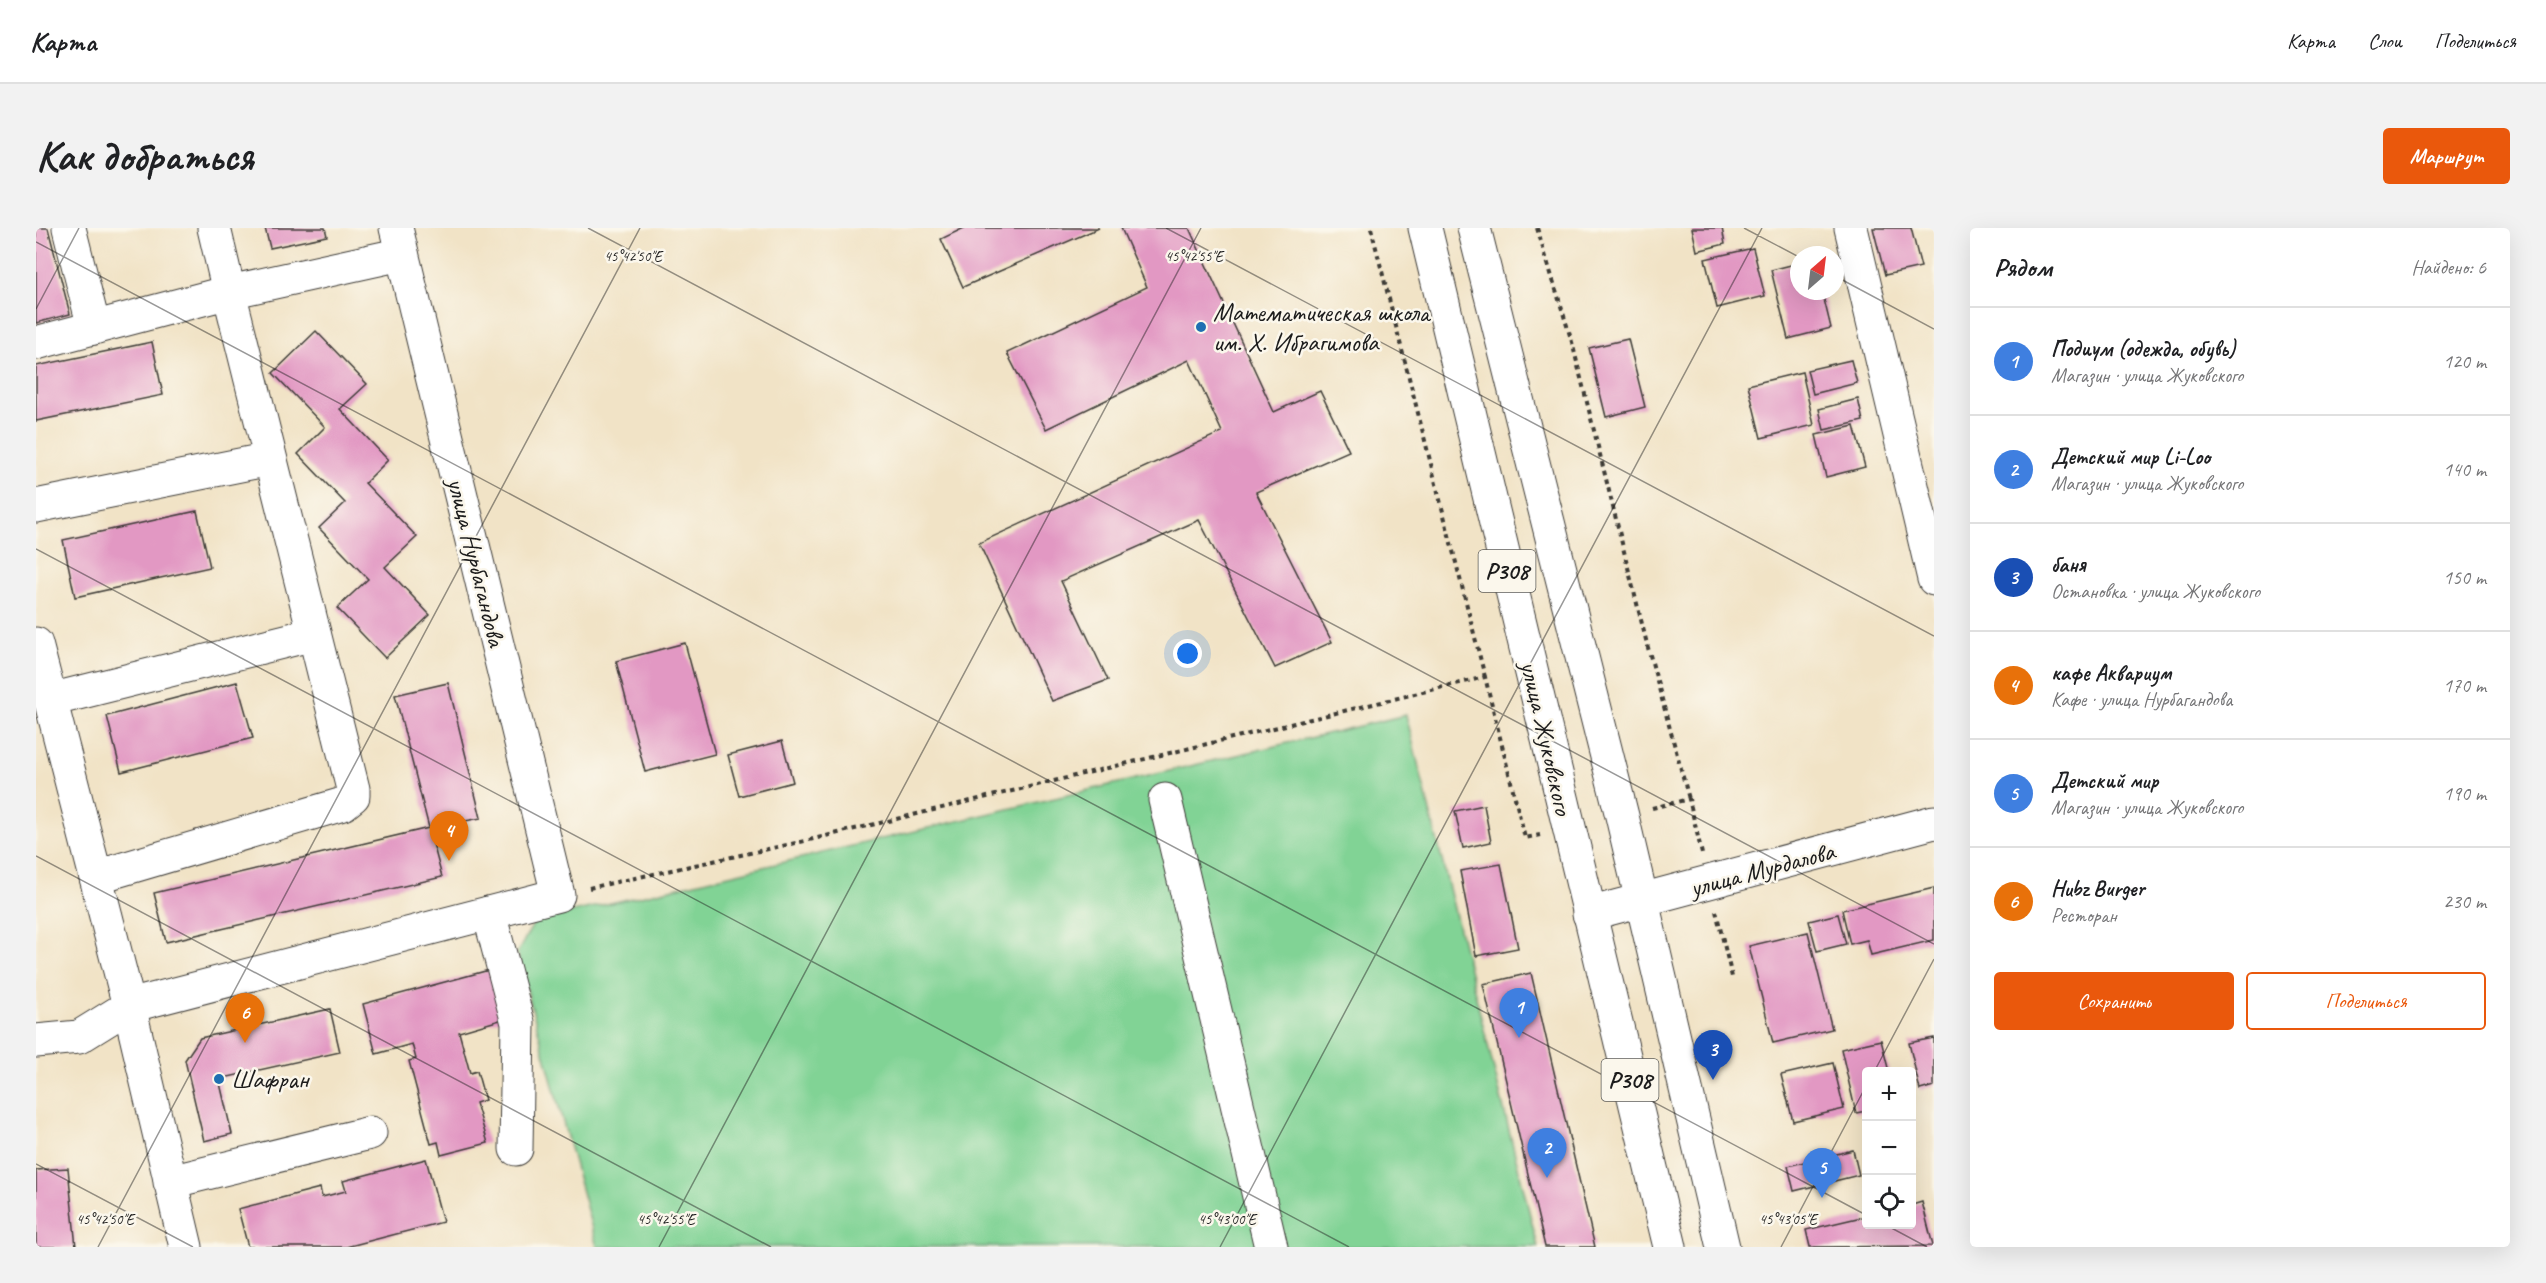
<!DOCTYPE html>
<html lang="ru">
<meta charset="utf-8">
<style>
body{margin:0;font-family:Caveat,sans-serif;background:#f2f2f2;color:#202124}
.controls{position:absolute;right:18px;bottom:18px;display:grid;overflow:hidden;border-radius:6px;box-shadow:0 6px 24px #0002}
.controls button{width:54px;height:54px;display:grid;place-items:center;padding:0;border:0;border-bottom:2px solid #e0e0e0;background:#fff;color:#202124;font:30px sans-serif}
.compass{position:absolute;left:1754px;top:18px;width:54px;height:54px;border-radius:50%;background:#fff;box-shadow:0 6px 24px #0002;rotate:28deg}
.you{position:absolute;left:1152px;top:426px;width:21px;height:21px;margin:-15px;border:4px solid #fff;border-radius:50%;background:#1a73e8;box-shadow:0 0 0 9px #1a73e833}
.badge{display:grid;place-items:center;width:39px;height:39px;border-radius:50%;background:#ea580c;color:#fff;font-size:20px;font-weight:700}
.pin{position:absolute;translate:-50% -50px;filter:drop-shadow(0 2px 3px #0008)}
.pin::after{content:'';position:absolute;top:32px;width:21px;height:18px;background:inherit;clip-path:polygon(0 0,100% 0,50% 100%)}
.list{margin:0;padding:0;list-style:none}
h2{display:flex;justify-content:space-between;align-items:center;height:78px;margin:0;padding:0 24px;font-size:26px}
h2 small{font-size:20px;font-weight:400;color:#757577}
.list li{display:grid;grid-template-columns:39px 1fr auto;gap:18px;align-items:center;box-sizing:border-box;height:108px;padding:0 24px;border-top:2px solid #e0e0e0}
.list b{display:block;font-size:22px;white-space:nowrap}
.list p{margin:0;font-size:20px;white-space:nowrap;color:#757577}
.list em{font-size:20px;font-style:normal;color:#757577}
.actions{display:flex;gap:12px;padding:18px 24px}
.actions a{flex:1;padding:14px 0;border:2px solid #ea580c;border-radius:6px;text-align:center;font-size:21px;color:#ea580c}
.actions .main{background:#ea580c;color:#fff}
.icon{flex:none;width:33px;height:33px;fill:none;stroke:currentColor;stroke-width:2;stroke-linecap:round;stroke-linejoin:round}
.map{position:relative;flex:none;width:1898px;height:1019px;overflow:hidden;border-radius:6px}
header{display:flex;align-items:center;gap:36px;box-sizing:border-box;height:84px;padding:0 30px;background:#fff;border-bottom:2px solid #e0e0e0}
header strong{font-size:28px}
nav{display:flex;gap:33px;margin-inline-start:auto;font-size:21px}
.intro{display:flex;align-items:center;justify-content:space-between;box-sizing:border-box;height:144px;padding:0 36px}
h1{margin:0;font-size:42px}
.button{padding:15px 27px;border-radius:6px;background:#ea580c;color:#fff;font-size:21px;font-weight:700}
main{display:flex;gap:36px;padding:0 36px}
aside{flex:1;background:#fff;border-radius:6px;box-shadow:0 6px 24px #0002}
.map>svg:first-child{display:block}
.pitch{fill:#81d395;stroke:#4e7858;stroke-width:1.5}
.building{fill:#e298c3}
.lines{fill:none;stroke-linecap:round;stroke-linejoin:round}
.minor-casing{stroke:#3c3a36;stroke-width:35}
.major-casing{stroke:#3c3a36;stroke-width:35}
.path{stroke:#3c3a36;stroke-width:4;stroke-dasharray:4.5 4.5;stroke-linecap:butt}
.minor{stroke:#fff;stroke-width:33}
.major{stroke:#fff;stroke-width:33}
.ticks{fill:none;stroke:#1c1c1c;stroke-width:1.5;stroke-opacity:0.45}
.poi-dot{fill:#1f6fb2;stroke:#fbf7ec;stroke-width:2}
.labels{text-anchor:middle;stroke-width:5;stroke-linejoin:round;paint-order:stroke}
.shield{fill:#fbf7ec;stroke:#5f5e5a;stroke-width:1.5}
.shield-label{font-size:24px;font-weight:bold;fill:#1c1c1c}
.poi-label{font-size:26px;fill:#1c1c1c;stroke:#fbf7ec;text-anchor:start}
.street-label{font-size:26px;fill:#1c1c1c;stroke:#fbf7ec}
.ticks-label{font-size:15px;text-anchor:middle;fill:#1c1c1c;stroke:#fbf7ec;stroke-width:5;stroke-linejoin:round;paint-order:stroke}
</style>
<header>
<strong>Карта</strong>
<nav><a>Карта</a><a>Слои</a><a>Поделиться</a></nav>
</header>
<div class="intro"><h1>Как добраться</h1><a class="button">Маршрут</a></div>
<main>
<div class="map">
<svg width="1898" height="1019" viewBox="0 0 1898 1019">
<rect width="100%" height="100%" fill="#fbf7ec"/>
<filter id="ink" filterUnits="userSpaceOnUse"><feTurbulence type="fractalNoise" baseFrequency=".0167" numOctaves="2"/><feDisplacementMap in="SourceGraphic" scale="12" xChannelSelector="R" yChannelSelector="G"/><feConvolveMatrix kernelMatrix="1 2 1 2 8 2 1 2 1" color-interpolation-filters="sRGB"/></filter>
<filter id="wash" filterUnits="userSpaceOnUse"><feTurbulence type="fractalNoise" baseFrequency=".008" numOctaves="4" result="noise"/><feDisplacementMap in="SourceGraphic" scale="24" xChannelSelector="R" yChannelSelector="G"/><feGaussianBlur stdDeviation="1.35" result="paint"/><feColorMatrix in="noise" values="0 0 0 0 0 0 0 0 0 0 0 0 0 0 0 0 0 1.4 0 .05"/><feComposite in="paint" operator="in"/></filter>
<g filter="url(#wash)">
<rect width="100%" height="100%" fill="#f1e3c6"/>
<path class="pitch" d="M1370,487L1502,1019H561L481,725L499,693Z"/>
<g id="blocks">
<g class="building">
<path d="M0,0H12L34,86L0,95Z"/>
<path d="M229,0H289L291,8L234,20Z"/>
<path d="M928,0H1063L927,59L905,11Z"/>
<path d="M1085,0H1153L1238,184L1284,163L1313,223L1220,264L1296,414L1239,440L1163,292L1025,353L1072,452L1016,473L943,315L1186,204L1153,132L1010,201L971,125L1111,59Z"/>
<path d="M1656,0H1686L1689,16L1661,23Z"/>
<path d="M1837,0H1875L1885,39L1849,47Z"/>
<path d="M1717,20L1729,68L1681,80L1669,31Z"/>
<path d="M1763,35V63H1786L1795,100L1752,111L1735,42Z"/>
<path d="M280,103L331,156L304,181L352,232L329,255L381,309L349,339L394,387L349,430L301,380L332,351L283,300L309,275L262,226L289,199L237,145Z"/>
<path d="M1592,111L1609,179L1570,189L1553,120Z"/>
<path d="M116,114L127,167L0,193V138Z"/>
<path d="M1815,132L1821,155L1777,166L1771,142Z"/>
<path d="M1766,144L1778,197L1725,210L1712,157Z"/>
<path d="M1822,171L1827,193L1788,202L1783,181Z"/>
<path d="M1818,198L1829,239L1790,249L1780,207Z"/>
<path d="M161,283L174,339L39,369L27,312Z"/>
<path d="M649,415L679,526L609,544L580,433Z"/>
<path d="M201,454L217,510L85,544L71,488Z"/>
<path d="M412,455L445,590L393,600L359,467Z"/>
<path d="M746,513L757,554L703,568L692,527Z"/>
<path d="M1448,577L1455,614L1427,620L1419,583Z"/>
<path d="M393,600L406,649L130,714L118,665Z"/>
<path d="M1465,636L1482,720L1440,728L1424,643Z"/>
<path d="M1898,660V712L1835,727L1831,712L1814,716L1806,682Z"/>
<path d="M1802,686L1810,716L1781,723L1773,693Z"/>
<path d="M1772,704L1796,801L1737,815L1713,718Z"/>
<path d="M457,741L471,790L423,804L434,845L441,843L449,872L440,875L452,915L405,927L402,914L395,916L373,833L380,831L376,816L340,826L327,776Z"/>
<path d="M1495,745L1535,917L1559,1019H1509L1488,929L1447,756Z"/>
<path d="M294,781L304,824L183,851L196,906L168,913L149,832L164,810Z"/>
<path d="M1898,810V858L1884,862L1873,815Z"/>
<path d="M1845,812L1853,844H1830V883L1820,885L1805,821Z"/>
<path d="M1797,835L1808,881L1757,893L1745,847Z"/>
<path d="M1817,922L1823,947L1758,963L1752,938Z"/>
<path d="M390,931L407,994L310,1019H212L202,981L284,960L286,969L310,963L307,953Z"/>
<path d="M32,940L40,1019H0V942Z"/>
<path d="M1886,974L1897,1018L1774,1019L1770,1002L1830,988V996H1876V977Z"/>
</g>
</g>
</g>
<g filter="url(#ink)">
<use href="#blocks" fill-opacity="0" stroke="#3c3a36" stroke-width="1.5"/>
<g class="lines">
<defs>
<g id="minor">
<path d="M33,0L58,100"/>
<path d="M178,0L193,64L366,26"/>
<path d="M1815,0L1898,351"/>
<path d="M0,115L193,64L317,561V568L307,576L60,649"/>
<path d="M0,278L234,231"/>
<path d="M0,416L93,778L150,1019"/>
<path d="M14,472L278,406"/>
<path d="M1129,572L1235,1019"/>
<path d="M453,685L482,795L480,921"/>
<path d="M1553,686L1898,594"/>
<path d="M0,813L43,809L93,778L522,667L360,0"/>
<path d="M134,954L334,905"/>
</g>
<g id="major">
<path d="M1389,0L1634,1019"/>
<path d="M1438,0L1586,588L1687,1019"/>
</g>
</defs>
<use href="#minor" class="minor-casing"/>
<use href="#major" class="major-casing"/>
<g class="path">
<path d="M1335,0L1449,449"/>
<path d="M1501,0L1536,114L1611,416L1653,571"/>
<path d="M1616,580L1653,571L1666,626"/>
<path d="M553,660L769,613L1449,449L1489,610L1504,607"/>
<path d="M1680,683L1696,749"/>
</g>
<use href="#minor" class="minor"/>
<use href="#major" class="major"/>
</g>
</g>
<path class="ticks" d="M552,0L1898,716M1130,0L1898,408M1708,0L1763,29M0,14L1830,987M1799,48L1898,101M0,81L43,0M0,321L1313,1019M0,628L735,1019M1838,844L1898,731M0,936L157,1019M1848,996L1891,1019M62,1019L604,0M623,1019L1165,0M1184,1019L1726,0M1745,1019L1830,858"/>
<g class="poi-dot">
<circle cx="1165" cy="99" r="6"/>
<circle cx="183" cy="851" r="6"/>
</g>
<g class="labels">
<g class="shield">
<rect x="1442.5" y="322" width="57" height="42" rx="4.5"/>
<rect x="1565.5" y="831" width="57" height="42" rx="4.5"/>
</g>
<g class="shield-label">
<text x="1471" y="351">P308</text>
<text x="1594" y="860">P308</text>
</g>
<g class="poi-label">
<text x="1177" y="93">Математическая школа<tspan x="1177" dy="30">им. Х. Ибрагимова</tspan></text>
<text x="195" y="860">Шафран</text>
</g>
<g class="street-label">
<text transform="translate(441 334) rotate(76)" y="9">улица Нурбагандова</text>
<text transform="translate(1511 510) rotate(77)" y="9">улица Жуковского</text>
<text transform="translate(1726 641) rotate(-15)" y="9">улица Мурдалова</text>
</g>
</g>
<g class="ticks-label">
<text x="597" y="33">45°42'50"E</text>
<text x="1158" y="33">45°42'55"E</text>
<text x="69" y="996">45°42'50"E</text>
<text x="630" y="996">45°42'55"E</text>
<text x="1191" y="996">45°43'00"E</text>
<text x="1752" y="996">45°43'05"E</text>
</g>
</svg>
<div class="controls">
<button>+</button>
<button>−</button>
<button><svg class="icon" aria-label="locate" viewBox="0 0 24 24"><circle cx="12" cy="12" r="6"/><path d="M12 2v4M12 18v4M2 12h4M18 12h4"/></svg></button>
</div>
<svg class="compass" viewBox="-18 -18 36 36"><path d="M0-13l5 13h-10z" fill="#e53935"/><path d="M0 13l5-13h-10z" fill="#757577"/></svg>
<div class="you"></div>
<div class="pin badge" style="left:1483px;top:810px;background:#3f7fe0">1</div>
<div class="pin badge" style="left:1511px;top:950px;background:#3f7fe0">2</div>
<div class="pin badge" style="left:1677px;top:852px;background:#1a4fb4">3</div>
<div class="pin badge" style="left:413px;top:633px;background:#e8710a">4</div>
<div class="pin badge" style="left:1786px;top:970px;background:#3f7fe0">5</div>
<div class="pin badge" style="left:209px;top:815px;background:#e8710a">6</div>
</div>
<aside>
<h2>Рядом<small>Найдено: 6</small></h2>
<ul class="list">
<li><span class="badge" style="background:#3f7fe0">1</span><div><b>Подиум (одежда, обувь)</b><p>Магазин · улица Жуковского</p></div><em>120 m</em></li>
<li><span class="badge" style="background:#3f7fe0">2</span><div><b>Детский мир Li-Loo</b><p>Магазин · улица Жуковского</p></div><em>140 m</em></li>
<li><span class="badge" style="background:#1a4fb4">3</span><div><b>баня</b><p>Остановка · улица Жуковского</p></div><em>150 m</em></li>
<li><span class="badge" style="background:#e8710a">4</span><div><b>кафе Аквариум</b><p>Кафе · улица Нурбагандова</p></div><em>170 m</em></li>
<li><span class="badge" style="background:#3f7fe0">5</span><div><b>Детский мир</b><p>Магазин · улица Жуковского</p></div><em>190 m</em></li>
<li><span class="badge" style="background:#e8710a">6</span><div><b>Hubz Burger</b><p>Ресторан</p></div><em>230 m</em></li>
</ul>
<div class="actions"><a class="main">Сохранить</a><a>Поделиться</a></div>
</aside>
</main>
